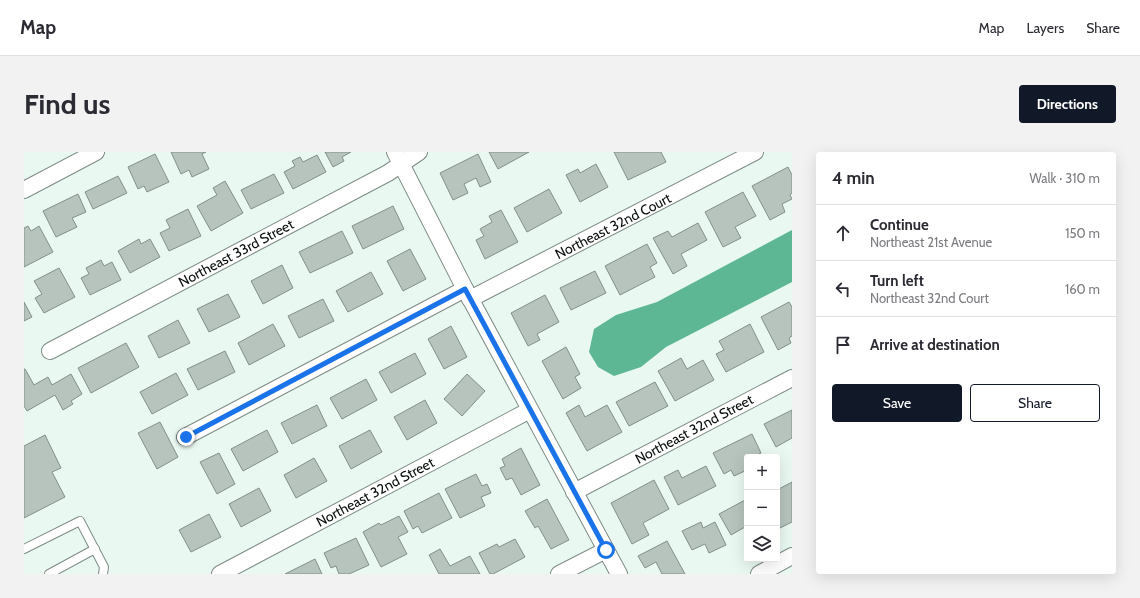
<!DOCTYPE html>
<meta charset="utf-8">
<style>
body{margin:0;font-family:Cabin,sans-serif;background:#f2f2f3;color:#2b2b33}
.controls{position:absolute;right:12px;bottom:12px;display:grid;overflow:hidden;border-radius:4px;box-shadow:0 4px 16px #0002}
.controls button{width:36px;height:36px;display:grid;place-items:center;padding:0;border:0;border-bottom:1px solid #e1e1e2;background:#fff;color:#2b2b33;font:20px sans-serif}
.stop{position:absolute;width:12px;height:12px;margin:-9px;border:3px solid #1a73e8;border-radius:50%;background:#fff}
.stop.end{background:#1a73e8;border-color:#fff;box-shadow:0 1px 4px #0008}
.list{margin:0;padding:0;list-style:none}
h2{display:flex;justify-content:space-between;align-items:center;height:52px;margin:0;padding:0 16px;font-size:17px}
h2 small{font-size:13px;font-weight:400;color:#7c7c81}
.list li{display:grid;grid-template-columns:26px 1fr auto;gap:12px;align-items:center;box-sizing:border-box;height:56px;padding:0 16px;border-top:1px solid #e1e1e2}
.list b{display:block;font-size:15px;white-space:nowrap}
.list p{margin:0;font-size:13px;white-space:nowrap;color:#7c7c81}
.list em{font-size:13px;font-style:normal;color:#7c7c81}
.actions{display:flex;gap:8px;padding:12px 16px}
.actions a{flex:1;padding:9px 0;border:1px solid #111827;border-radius:4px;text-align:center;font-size:14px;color:#111827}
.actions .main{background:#111827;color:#fff}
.icon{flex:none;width:22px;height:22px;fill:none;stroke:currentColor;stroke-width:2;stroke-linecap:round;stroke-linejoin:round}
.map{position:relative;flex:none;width:768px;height:422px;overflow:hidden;border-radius:4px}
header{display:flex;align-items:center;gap:24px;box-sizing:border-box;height:56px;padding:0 20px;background:#fff;border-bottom:1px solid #e1e1e2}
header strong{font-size:19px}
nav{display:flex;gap:22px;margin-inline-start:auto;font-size:14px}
.intro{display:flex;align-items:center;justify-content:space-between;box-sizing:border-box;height:96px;padding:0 24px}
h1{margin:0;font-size:28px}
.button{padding:10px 18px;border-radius:4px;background:#111827;color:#fff;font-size:14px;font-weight:700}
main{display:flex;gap:24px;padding:0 24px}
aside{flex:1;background:#fff;border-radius:4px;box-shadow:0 4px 16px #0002}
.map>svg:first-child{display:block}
.water{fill:#5db795}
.building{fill:#b6c4bd;stroke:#83908a}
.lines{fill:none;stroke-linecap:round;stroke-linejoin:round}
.service-casing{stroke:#7e8b85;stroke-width:10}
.minor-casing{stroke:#7e8b85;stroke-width:18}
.service{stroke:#fff;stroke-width:8}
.minor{stroke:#fff;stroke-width:16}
.route{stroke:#1a73e8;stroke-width:5}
.labels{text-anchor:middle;stroke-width:3;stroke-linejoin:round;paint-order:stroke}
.street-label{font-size:14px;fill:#090e0c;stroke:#fff}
</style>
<header>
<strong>Map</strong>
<nav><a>Map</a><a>Layers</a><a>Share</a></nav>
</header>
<div class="intro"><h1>Find us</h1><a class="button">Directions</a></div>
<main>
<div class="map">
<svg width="768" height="422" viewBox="0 0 768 422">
<rect width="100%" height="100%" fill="#e9f8f1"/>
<path class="water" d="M768,78V130L642,195L617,215L590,224L574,215L565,200L570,177L592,163L633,150Z"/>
<g class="building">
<path d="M147,0H182L178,2L185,17L168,25L165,18L157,22Z"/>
<path d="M301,0H327L318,5L320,9L309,15Z"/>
<path d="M465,0H505L474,17Z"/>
<path d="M590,0H637L642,10L604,28Z"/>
<path d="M131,2L145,30L123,40L120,34L114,37L104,15Z"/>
<path d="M454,2L467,30L456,35L452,26L440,32L444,41L429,48L416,21Z"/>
<path d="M293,3L302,20L269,37L260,20L271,14L268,9L276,5L279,10Z"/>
<path d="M572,12L584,35L556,50L542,23L554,17L556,21Z"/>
<path d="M764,15L768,23V41L766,43L768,47L758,52L761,60L746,68L728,34Z"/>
<path d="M250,22L260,41L227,57L217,38Z"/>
<path d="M94,24L103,41L69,57L61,40Z"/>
<path d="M201,29L219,61L187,79L173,54L193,43L189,36Z"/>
<path d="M525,37L538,61L503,80L490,56Z"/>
<path d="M719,40L732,64L711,75L717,86L699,95L681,60Z"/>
<path d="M54,42L62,60L48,66L53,75L32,85L19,59Z"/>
<path d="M369,54L380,77L339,97L328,74Z"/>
<path d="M164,57L177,84L145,99L136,81L146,76L142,68Z"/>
<path d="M477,58L494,90L461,107L452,88L460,84L456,77L468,70L465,64Z"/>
<path d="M674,71L683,88L657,102L663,114L649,122L629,86L644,79L648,85Z"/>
<path d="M4,74L7,79L15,74L29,100L0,115V76Z"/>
<path d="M318,79L329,101L286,121L275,100Z"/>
<path d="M115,87L117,92L126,87L136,105L106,121L94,99Z"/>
<path d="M623,92L633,111L626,115L631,125L596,143L581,114Z"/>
<path d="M386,97L402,127L379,139L363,109Z"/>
<path d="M77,108L80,114L88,110L97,128L66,143L57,126L65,122L62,116Z"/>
<path d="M258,113L269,136L239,152L227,129Z"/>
<path d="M35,116L51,145L20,161L11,146L18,142L10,129Z"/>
<path d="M571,119L582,141L547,158L536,136Z"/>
<path d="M347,120L359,142L324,160L312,139Z"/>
<path d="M204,142L216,165L185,180L173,157Z"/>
<path d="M521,143L535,170L513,182L516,188L504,194L487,161Z"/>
<path d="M299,147L310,169L275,186L264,164Z"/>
<path d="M0,150L8,165L0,169Z"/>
<path d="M765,150L768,155V184L765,186L767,191L754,198L737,165Z"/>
<path d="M154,168L166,191L135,206L124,184Z"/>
<path d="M249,172L261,194L225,213L214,191Z"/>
<path d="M726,172L740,200L702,220L692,202L700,198L695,189Z"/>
<path d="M427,174L443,205L420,217L404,187Z"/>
<path d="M102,191L115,215L67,241L54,216Z"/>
<path d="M542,195L556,222L551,225L557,236L539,247L518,209Z"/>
<path d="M201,199L211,220L174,238L163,217Z"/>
<path d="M391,201L402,222L367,241L355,220Z"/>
<path d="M657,206L663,217L679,208L690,228L651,249L634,219Z"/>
<path d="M0,217H1L10,233L24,225L28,233L47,222L58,242L47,249L49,252L39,258L31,243L3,259L0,254Z"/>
<path d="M152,221L164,243L128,262L116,240Z"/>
<path d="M443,222L461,239L438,264L420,247Z"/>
<path d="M342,227L353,248L318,267L306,246Z"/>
<path d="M631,230L644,254L605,274L592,250Z"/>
<path d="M401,248L413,271L383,288L370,265Z"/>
<path d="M293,253L303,274L268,292L257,271Z"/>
<path d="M555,253L561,265L583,253L598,280L563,299L542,261Z"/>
<path d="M768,258V286L752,295L740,272Z"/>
<path d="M136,270L154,305L133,317L114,281Z"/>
<path d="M243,278L254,300L219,319L207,297Z"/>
<path d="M346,278L358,300L327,317L315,294Z"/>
<path d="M728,282L737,301L729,305H723V318L710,324L707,318L700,322L689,301Z"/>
<path d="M21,283L37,316L28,320L41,345L0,366V294Z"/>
<path d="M497,296L516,333L497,343L488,326L482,328L476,316L481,314L478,307Z"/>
<path d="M195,301L211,332L193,342L176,310Z"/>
<path d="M290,306L303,329L272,346L260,323Z"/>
<path d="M682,314L692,334L654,353L640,325L654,318L658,326Z"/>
<path d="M452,322L458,334L463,332L467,341L457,345L461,354L436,366L421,337Z"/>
<path d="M630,328L645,357L619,371L625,383L608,392L587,351Z"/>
<path d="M768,330V370L756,376L753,370V338Z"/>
<path d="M235,336L247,359L217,375L205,352Z"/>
<path d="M415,341L428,366L398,381L394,374L389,377L380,359Z"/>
<path d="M523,347L545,388L527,397L514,374L511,376L501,359Z"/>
<path d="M723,347V378L721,375L707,383L695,362Z"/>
<path d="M185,362L197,385L167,400L155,378Z"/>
<path d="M375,364L384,380L374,385L383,402L357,415L339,380L355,371L357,373Z"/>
<path d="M677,370L679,376L691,370L702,393L685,401L681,392L668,398L658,379Z"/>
<path d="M332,386L345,413L325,422H315L312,414L307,416L300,401Z"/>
<path d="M491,387L501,405L469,422H466L455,401L473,392L475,395Z"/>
<path d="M643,389L661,422H638L632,410L621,416L614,404Z"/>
<path d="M416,397L426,414L446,404L456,422H415L405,403Z"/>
<path d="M291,407L298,422H261Z"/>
</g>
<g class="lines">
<defs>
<g id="service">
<path d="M0,397L56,369L80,415L79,422"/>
<path d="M25,422L71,397"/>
</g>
<g id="minor">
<path d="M371,0L441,137L595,422"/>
<path d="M0,38L72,0"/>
<path d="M446,147L731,0"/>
<path d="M26,199L364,21L395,0"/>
<path d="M161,285L441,137"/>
<path d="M550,340L768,226"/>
<path d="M196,422L506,258"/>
<path d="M535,422L582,398"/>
<path d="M735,422L768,404"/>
</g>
</defs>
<use href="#service" class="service-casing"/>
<use href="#minor" class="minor-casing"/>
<use href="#service" class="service"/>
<use href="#minor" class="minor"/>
</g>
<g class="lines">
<path class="route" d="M162,285L441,137L582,398"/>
</g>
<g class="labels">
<g class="street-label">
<text transform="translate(589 74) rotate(-27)" y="5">Northeast 32nd Court</text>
<text transform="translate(212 101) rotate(-28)" y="5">Northeast 33rd Street</text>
<text transform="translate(670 277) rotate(-28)" y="5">Northeast 32nd Street</text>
<text transform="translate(351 340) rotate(-28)" y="5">Northeast 32nd Street</text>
</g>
</g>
</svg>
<div class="controls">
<button>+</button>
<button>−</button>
<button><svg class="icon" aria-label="layers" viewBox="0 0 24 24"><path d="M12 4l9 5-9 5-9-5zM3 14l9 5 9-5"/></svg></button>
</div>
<div class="stop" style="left:582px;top:398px"></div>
<div class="stop end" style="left:162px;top:285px"></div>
</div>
<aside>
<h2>4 min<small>Walk · 310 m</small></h2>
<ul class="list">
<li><svg class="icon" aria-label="ahead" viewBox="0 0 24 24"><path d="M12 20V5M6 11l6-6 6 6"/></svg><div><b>Continue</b><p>Northeast 21st Avenue</p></div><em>150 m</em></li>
<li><svg class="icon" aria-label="left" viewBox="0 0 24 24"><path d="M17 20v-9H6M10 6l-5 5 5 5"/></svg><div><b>Turn left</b><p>Northeast 32nd Court</p></div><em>160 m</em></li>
<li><svg class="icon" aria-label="arrive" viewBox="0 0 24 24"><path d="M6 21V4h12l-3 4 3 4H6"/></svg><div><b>Arrive at destination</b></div></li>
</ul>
<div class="actions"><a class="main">Save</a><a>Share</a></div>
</aside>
</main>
